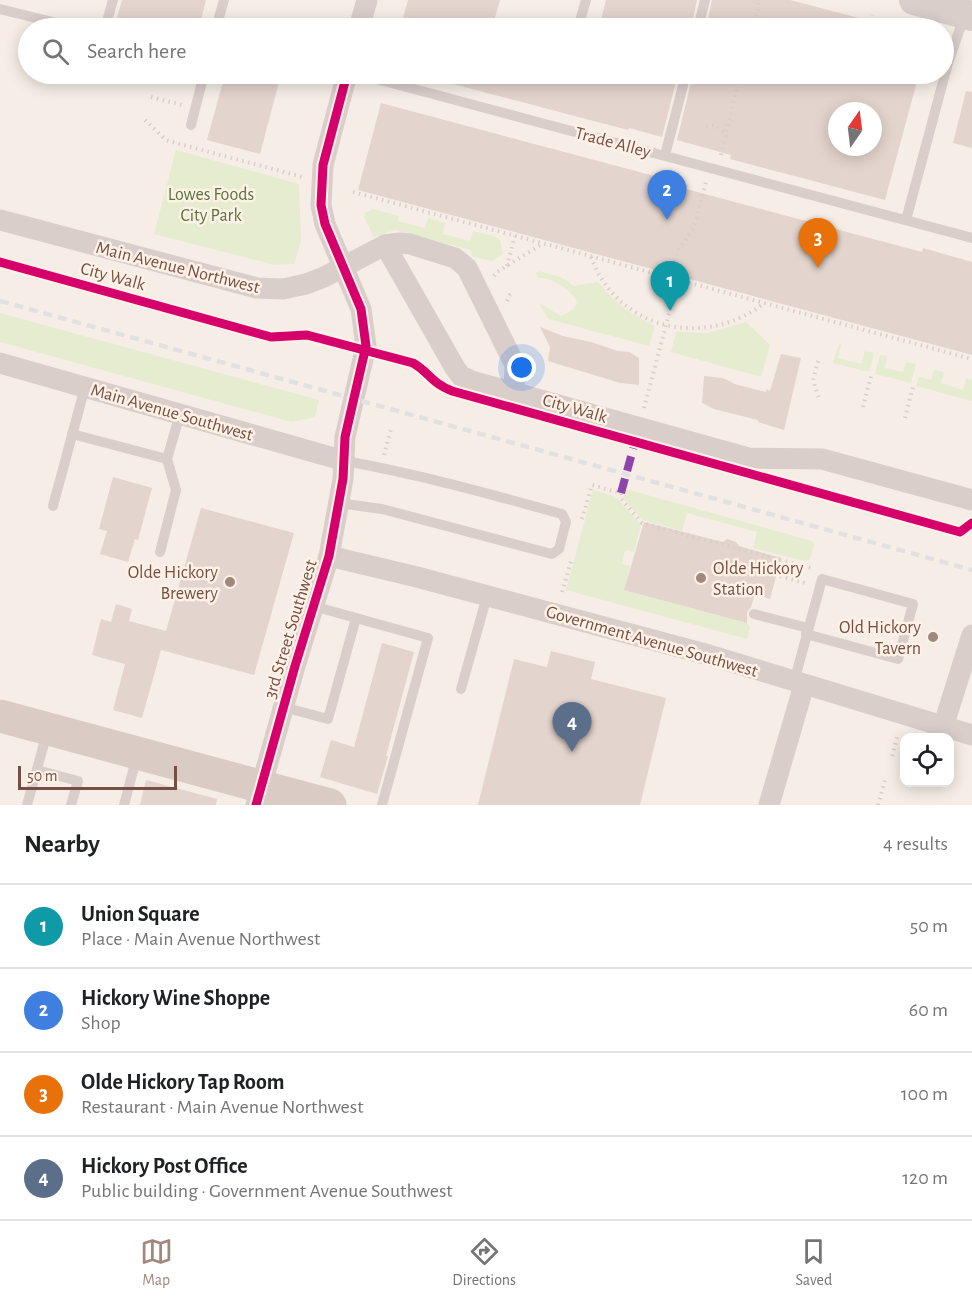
<!DOCTYPE html>
<meta charset="utf-8">
<style>
body{margin:0;font-family:"Alegreya Sans",sans-serif;background:#f2f2f2;color:#202124}
.controls{position:absolute;right:18px;bottom:18px;display:grid;overflow:hidden;border-radius:12px;box-shadow:0 3px 15px #0003}
.controls button{width:54px;height:54px;display:grid;place-items:center;padding:0;border:0;border-bottom:2px solid #e0e0e0;background:#fff;color:#202124;font:30px sans-serif}
.compass{position:absolute;left:828px;top:102px;width:54px;height:54px;border-radius:50%;background:#fff;box-shadow:0 3px 15px #0003;rotate:14deg}
.scale{position:absolute;left:18px;bottom:15px;width:159px;box-sizing:border-box;padding-left:6px;border:3px solid #754f46;border-top:0;font-size:16px;line-height:21px;white-space:nowrap;color:#754f46;-webkit-text-stroke:4px #fff1e6;paint-order:stroke}
.you{position:absolute;left:522px;top:368px;width:21px;height:21px;margin:-15px;border:4px solid #fff;border-radius:50%;background:#1a73e8;box-shadow:0 0 0 9px #1a73e833}
.badge{display:grid;place-items:center;width:39px;height:39px;border-radius:50%;background:#a2877e;color:#fff;font-size:20px;font-weight:700}
.pin{position:absolute;translate:-50% -50px;filter:drop-shadow(0 2px 3px #0008)}
.pin::after{content:'';position:absolute;top:32px;width:21px;height:18px;background:inherit;clip-path:polygon(0 0,100% 0,50% 100%)}
.list{margin:0;padding:0;list-style:none}
h2{display:flex;justify-content:space-between;align-items:center;height:78px;margin:0;padding:0 24px;font-size:26px}
h2 small{font-size:20px;font-weight:400;color:#757577}
.list li{display:grid;grid-template-columns:39px 1fr auto;gap:18px;align-items:center;box-sizing:border-box;height:84px;padding:0 24px;border-top:2px solid #e0e0e0}
.list b{display:block;font-size:22px;white-space:nowrap}
.list p{margin:0;font-size:20px;white-space:nowrap;color:#757577}
.list em{font-size:20px;font-style:normal;color:#757577}
.icon{flex:none;width:33px;height:33px;fill:none;stroke:currentColor;stroke-width:2;stroke-linecap:round;stroke-linejoin:round}
.map{position:relative;flex:none;width:972px;height:805px;overflow:hidden}
.search{position:absolute;background:#fff;box-shadow:0 3px 15px #0003;left:18px;right:18px;top:18px;height:66px;display:flex;align-items:center;gap:15px;box-sizing:border-box;padding:0 21px;border-radius:33px;color:#757577;font-size:22px}
.sheet{height:414px;background:#fff}
nav{display:flex;justify-content:space-around;align-items:center;box-sizing:border-box;height:84px;border-top:2px solid #e0e0e0;background:#fff;font-size:16px;color:#757577}
nav a{display:grid;justify-items:center;gap:3px}
nav .on{color:#a2877e}
.map>svg:first-child{display:block}
.green{fill:#e5eccf}
.building{fill:#e3d4cd;fill-rule:evenodd}
.lines{fill:none;stroke-linecap:round;stroke-linejoin:round}
.path{stroke:#d9ceca;stroke-width:4;stroke-dasharray:1.5 4.5;stroke-linecap:butt}
.lane{stroke:#dacecb;stroke-width:10}
.street{stroke:#dacecb;stroke-width:21}
.secondary{stroke:#dacecb;stroke-width:30}
.primary{stroke:#daccc5;stroke-width:33}
.rail{stroke:#e3e0e3;stroke-width:4.5;stroke-dasharray:9 6;stroke-linecap:butt}
.quiet{stroke:#8e44ad;stroke-width:8;stroke-dasharray:15 8;stroke-linecap:butt}
.cycleway-casing{stroke:#fff1e6;stroke-width:13}
.cycleway{stroke:#d6006c;stroke-width:9}
.poi-dot{fill:#a2877e;stroke:#fff1e6;stroke-width:2}
.labels{text-anchor:middle;stroke-width:5;stroke-linejoin:round;paint-order:stroke}
.street-label{font-size:18px;fill:#754f46;stroke:#fff1e6}
.park-label{font-size:18px;fill:#55753b;stroke:#fff1e6}
.poi-label{font-size:18px;fill:#754f46;stroke:#fff1e6;text-anchor:end}
</style>
<div class="map">
<svg width="972" height="805" viewBox="0 0 972 805">
<rect width="100%" height="100%" fill="#f6eee6"/>
<g class="green">
<path d="M176,150L299,184L301,241L294,264L275,265L154,234Z"/>
<path d="M373,209L399,216L398,221L425,228L428,218L445,223L443,234L470,241L473,231L494,236L500,240L503,254L492,261L473,257L470,250L395,230L374,237L364,217L365,213Z"/>
<path d="M539,271L561,277L574,286L598,282C614,302 631,315 655,326L649,346L548,319L539,303L561,316L574,309L577,302C573,291 550,276 538,278L536,273Z"/>
<path d="M0,313L319,400L315,417L292,422L0,342Z"/>
<path d="M746,322L770,345L761,377L671,352L676,332L707,333Z"/>
<path d="M839,344H841L838,358L861,364L865,351L874,353L869,372L833,363Z"/>
<path d="M880,355L887,356L885,368L903,372L906,362L916,364L911,383L875,374Z"/>
<path d="M934,370L944,372L941,383L963,390L966,378L972,380V401L916,386L919,377L931,380Z"/>
<path d="M626,489L812,541L814,545L810,559L805,561L753,548L757,532L687,513L682,531L643,520L623,499Z"/>
<path d="M593,490L616,497L641,525L634,552L625,550L622,564L630,566L624,590L747,623L750,627L747,639L566,590Z"/>
</g>
<g class="building">
<path d="M122,0H206L199,28H114Z"/>
<path d="M408,0H500L492,28H400Z"/>
<path d="M606,0H697L691,28H599Z"/>
<path d="M712,0H790L878,23L877,28H706Z"/>
<path d="M225,74H263L280,78L260,154L207,140Z"/>
<path d="M434,74H678L662,137L629,128L628,130L434,79Z"/>
<path d="M693,74H919L885,200L730,159L731,155L677,140ZM837,111H873V147H837Z"/>
<path d="M966,91L972,92V148L953,143Z"/>
<path d="M381,103L688,185L686,189L922,252L923,248L972,262V355L358,190Z"/>
<path d="M540,327L563,336L591,342L618,351L629,352L639,358V385L620,383L548,361L550,347Z"/>
<path d="M781,354L801,358L784,430L758,422V420L714,409L702,403L704,376L723,378L735,384L766,392V389L770,391Z"/>
<path d="M113,477L152,488L138,540L135,539L128,562L100,554L107,531L99,529Z"/>
<path d="M201,508L294,533L254,675L161,650L142,718L113,710L125,664L92,655L101,619L111,622L116,604L132,609L129,621L166,631Z"/>
<path d="M644,522L723,542L727,539L736,542L739,546L781,558L770,599L755,594L751,607L747,612V623L624,590Z"/>
<path d="M382,643L414,652L386,756H388L377,794L320,777L331,740L354,747Z"/>
<path d="M551,651L595,662L591,679L666,698L640,805H478L514,659L547,667Z"/>
<path d="M146,780L217,799L216,805H140Z"/>
</g>
<g class="lines">
<g class="path">
<path d="M870,21L872,15"/>
<path d="M754,28L759,0"/>
<path d="M151,97L182,105"/>
<path d="M145,120L166,140L172,142L303,177"/>
<path d="M706,126L715,125L724,132L726,136"/>
<path d="M721,155L740,74"/>
<path d="M353,192L972,359"/>
<path d="M591,257C594,264 597,272 601,278C637,335 712,343 763,304"/>
<path d="M507,266L515,236"/>
<path d="M494,276L497,272L542,244"/>
<path d="M671,279L679,249L693,229L706,182"/>
<path d="M507,301L510,295L514,293"/>
<path d="M818,361L813,380L819,398"/>
<path d="M863,407L871,376"/>
<path d="M644,408L678,280"/>
<path d="M905,418L913,387"/>
<path d="M384,455L391,429"/>
<path d="M582,519L592,485L621,493V499L642,523L811,568"/>
<path d="M780,576L805,583"/>
<path d="M562,592L572,558"/>
<path d="M892,756L898,734"/>
<path d="M878,805L885,780"/>
</g>
<g class="lane">
<path d="M0,9L77,28"/>
<path d="M580,21L586,0"/>
<path d="M102,28L106,25L113,0"/>
<path d="M216,28L224,0"/>
<path d="M698,28L705,0"/>
<path d="M358,74L972,238"/>
<path d="M191,125L204,74"/>
<path d="M665,155L686,74"/>
<path d="M906,220L948,63L964,17"/>
<path d="M72,434L167,459"/>
<path d="M338,503L382,509L552,554L559,549L566,522L562,514C490,494 418,474 345,461"/>
<path d="M53,506L85,387"/>
<path d="M160,552L176,490L167,459L180,414"/>
<path d="M754,614L808,628"/>
<path d="M356,618L428,638L382,805"/>
<path d="M794,682L822,579L913,604L898,659L806,634"/>
<path d="M461,689L487,596"/>
<path d="M283,707L328,719L356,618L313,606"/>
<path d="M37,770L78,781L71,805"/>
<path d="M27,805L47,733"/>
<path d="M124,805L137,756"/>
</g>
<g class="street">
<path d="M359,28L367,0"/>
<path d="M0,220L257,288L283,289L306,284L324,277L385,245L400,243L410,244L455,258L467,268L515,365L514,391"/>
<path d="M385,245L455,368L461,376L472,381L749,458L822,459L972,500"/>
<path d="M0,363L345,461"/>
<path d="M329,556L417,577L709,655L972,735"/>
<path d="M943,727L972,635"/>
<path d="M256,805L295,666L329,556L343,479L345,437L366,346L361,309L325,224L321,205L323,165L347,74"/>
<path d="M769,805L804,685"/>
</g>
<path class="secondary" d="M914,0L972,16"/>
<path class="primary" d="M0,716L330,805"/>
<path class="rail" d="M0,301L972,570"/>
<path class="quiet" d="M621,493L635,442"/>
<defs>
<g id="cycleway">
<path d="M0,262L271,337L307,335L413,363C429,372 431,383 452,391L960,532L972,523"/>
<path d="M256,805L295,666L329,556L343,479L345,437L366,346L361,309L325,224L321,205L323,165L347,74"/>
</g>
</defs>
<use href="#cycleway" class="cycleway-casing"/>
<use href="#cycleway" class="cycleway"/>
</g>
<g class="poi-dot">
<circle cx="701" cy="578" r="6"/>
<circle cx="230" cy="582" r="6"/>
<circle cx="933" cy="637" r="6"/>
</g>
<g class="labels">
<g class="street-label">
<text transform="translate(613 142) rotate(15)" y="6">Trade Alley</text>
<text transform="translate(178 267) rotate(14)" y="6">Main Avenue Northwest</text>
<text transform="translate(113 276) rotate(15)" y="6">City Walk</text>
<text transform="translate(575 408) rotate(16)" y="6">City Walk</text>
<text transform="translate(172 412) rotate(16)" y="6">Main Avenue Southwest</text>
<text transform="translate(290 629) rotate(-73)" y="6">3rd Street Southwest</text>
<text transform="translate(652 641) rotate(16)" y="6">Government Avenue Southwest</text>
</g>
<g class="park-label">
<text x="211" y="200">Lowes Foods<tspan x="211" dy="21">City Park</tspan></text>
</g>
<g class="poi-label">
<text x="713" y="574" text-anchor="start">Olde Hickory<tspan x="713" dy="21">Station</tspan></text>
<text x="218" y="578">Olde Hickory<tspan x="218" dy="21">Brewery</tspan></text>
<text x="921" y="633">Old Hickory<tspan x="921" dy="21">Tavern</tspan></text>
</g>
</g>
</svg>
<div class="controls">
<button><svg class="icon" aria-label="locate" viewBox="0 0 24 24"><circle cx="12" cy="12" r="6"/><path d="M12 2v4M12 18v4M2 12h4M18 12h4"/></svg></button>
</div>
<svg class="compass" viewBox="-18 -18 36 36"><path d="M0-13l5 13h-10z" fill="#e53935"/><path d="M0 13l5-13h-10z" fill="#757577"/></svg>
<div class="scale">50 m</div>
<div class="you"></div>
<div class="pin badge" style="left:670px;top:311px;background:#0f9aa8">1</div>
<div class="pin badge" style="left:667px;top:220px;background:#3f7fe0">2</div>
<div class="pin badge" style="left:818px;top:268px;background:#e8710a">3</div>
<div class="pin badge" style="left:572px;top:752px;background:#5c6f8a">4</div>
<div class="search"><svg class="icon" aria-label="search" viewBox="0 0 24 24"><circle cx="10" cy="10" r="6"/><path d="M15 15l6 6"/></svg>Search here</div>
</div>
<section class="sheet">
<h2>Nearby<small>4 results</small></h2>
<ul class="list">
<li><span class="badge" style="background:#0f9aa8">1</span><div><b>Union Square</b><p>Place · Main Avenue Northwest</p></div><em>50 m</em></li>
<li><span class="badge" style="background:#3f7fe0">2</span><div><b>Hickory Wine Shoppe</b><p>Shop</p></div><em>60 m</em></li>
<li><span class="badge" style="background:#e8710a">3</span><div><b>Olde Hickory Tap Room</b><p>Restaurant · Main Avenue Northwest</p></div><em>100 m</em></li>
<li><span class="badge" style="background:#5c6f8a">4</span><div><b>Hickory Post Office</b><p>Public building · Government Avenue Southwest</p></div><em>120 m</em></li>
</ul>
</section>
<nav>
<a class="on"><svg class="icon" aria-label="map" viewBox="0 0 24 24"><path d="M3 6l6-2 6 2 6-2v14l-6 2-6-2-6 2zM9 4v14M15 6v14"/></svg>Map</a>
<a><svg class="icon" aria-label="directions" viewBox="0 0 24 24"><path d="M12 3l9 9-9 9-9-9zM9 14v-3h6M13 9l2 2-2 2"/></svg>Directions</a>
<a><svg class="icon" aria-label="saved" viewBox="0 0 24 24"><path d="M7 4h10v16l-5-4-5 4z"/></svg>Saved</a>
</nav>
